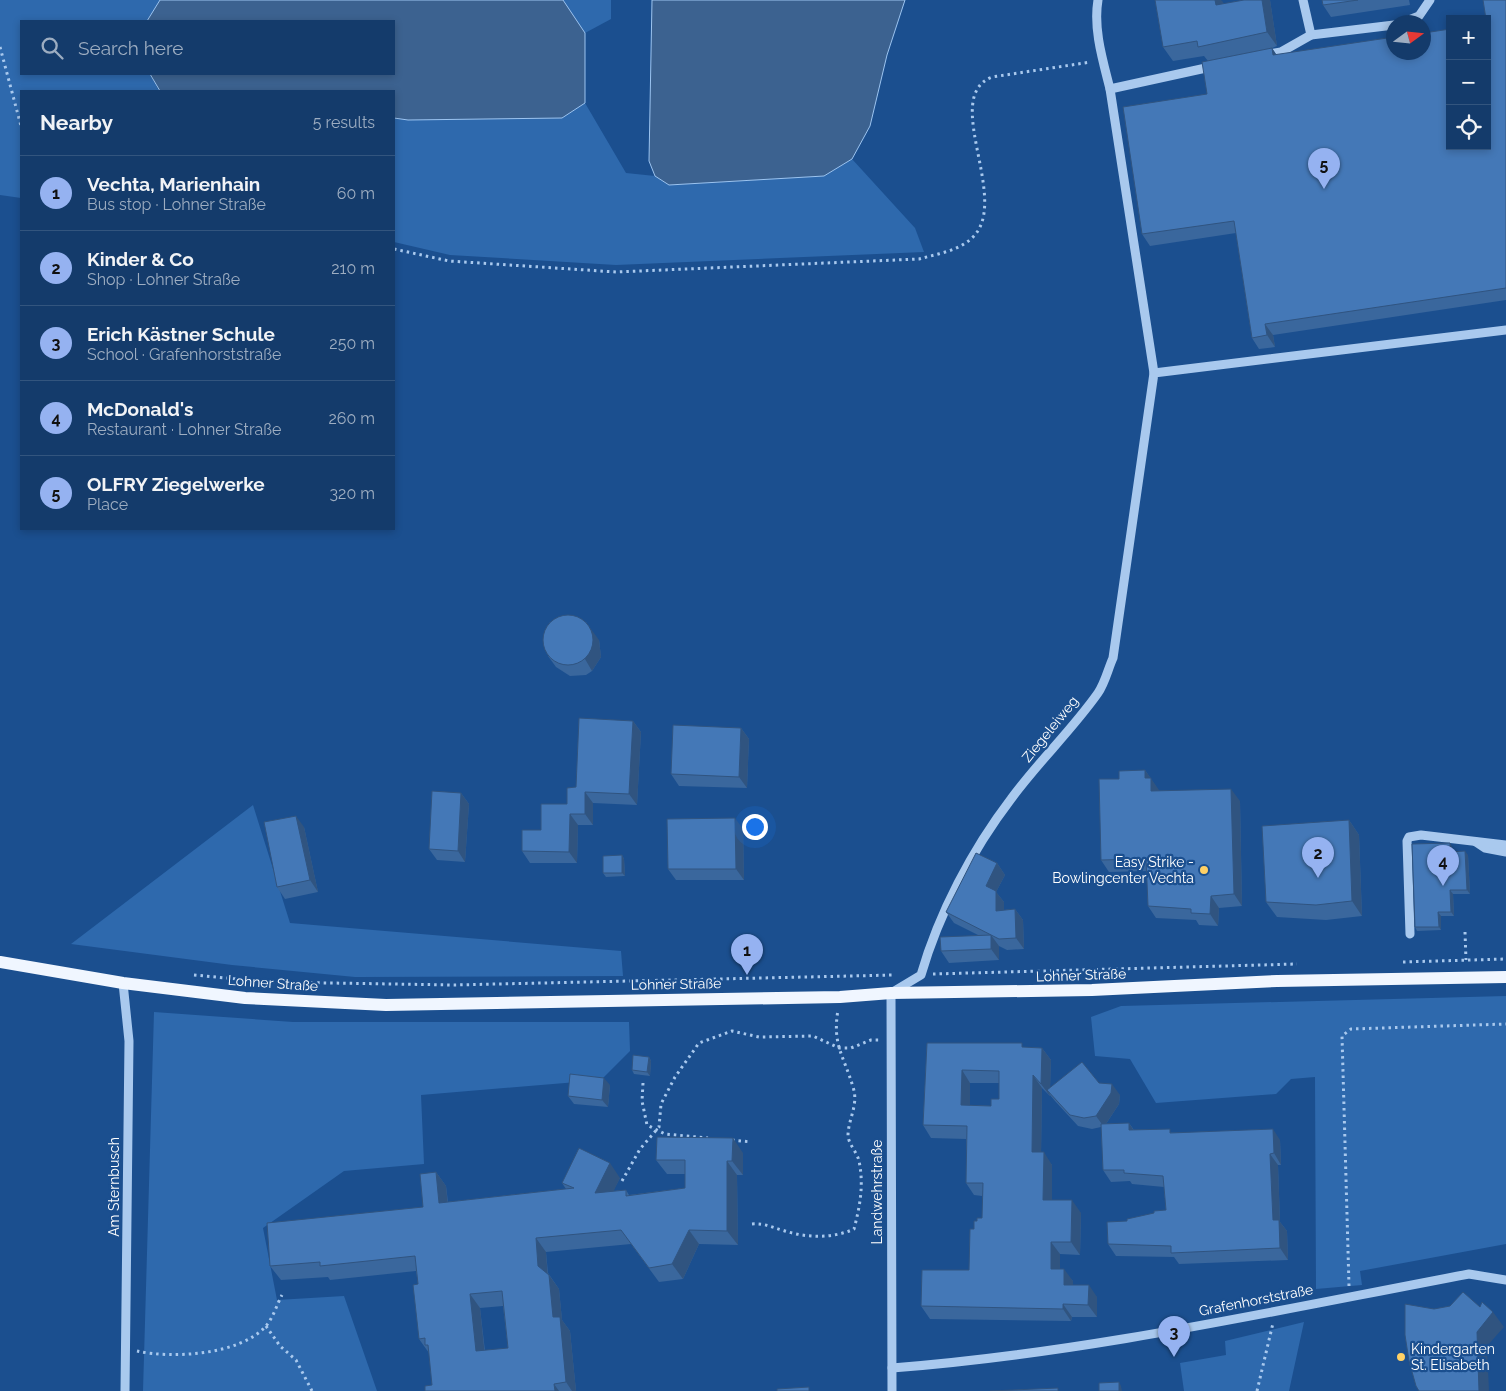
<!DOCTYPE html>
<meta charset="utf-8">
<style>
body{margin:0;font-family:Raleway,sans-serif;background:#214673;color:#f1f3f6}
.controls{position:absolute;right:15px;top:15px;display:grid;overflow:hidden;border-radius:0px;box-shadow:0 2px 8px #0003}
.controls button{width:45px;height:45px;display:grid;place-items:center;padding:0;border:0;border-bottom:1px solid #33557e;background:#143b6b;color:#f1f3f6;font:25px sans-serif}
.compass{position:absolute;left:1386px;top:15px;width:45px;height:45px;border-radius:50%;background:#143b6b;box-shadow:0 2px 8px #0003;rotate:75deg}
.you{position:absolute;left:754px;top:826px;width:18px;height:18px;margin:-12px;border:4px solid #fff;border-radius:50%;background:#1a73e8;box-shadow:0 0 0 8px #1a73e833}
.badge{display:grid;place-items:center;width:32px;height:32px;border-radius:50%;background:#95b2f1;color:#111;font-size:16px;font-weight:700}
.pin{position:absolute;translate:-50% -41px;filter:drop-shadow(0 1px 2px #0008)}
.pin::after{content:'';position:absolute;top:26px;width:18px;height:15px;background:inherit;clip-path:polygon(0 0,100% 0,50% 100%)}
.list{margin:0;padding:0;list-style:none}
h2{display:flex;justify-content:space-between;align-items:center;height:65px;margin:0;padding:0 20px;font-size:21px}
h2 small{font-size:16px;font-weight:400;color:#9dadc1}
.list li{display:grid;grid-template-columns:32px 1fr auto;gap:15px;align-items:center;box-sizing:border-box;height:75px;padding:0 20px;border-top:1px solid #33557e}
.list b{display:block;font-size:19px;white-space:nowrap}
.list p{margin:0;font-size:16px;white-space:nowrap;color:#9dadc1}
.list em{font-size:16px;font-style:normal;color:#9dadc1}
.icon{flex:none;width:28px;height:28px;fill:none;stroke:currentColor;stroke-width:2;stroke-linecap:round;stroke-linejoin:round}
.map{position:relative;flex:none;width:1506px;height:1391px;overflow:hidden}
.search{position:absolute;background:#143b6b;box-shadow:0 2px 8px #0003;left:20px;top:20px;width:375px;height:55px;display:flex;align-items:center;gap:12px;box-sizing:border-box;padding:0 18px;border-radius:0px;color:#9dadc1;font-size:19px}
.panel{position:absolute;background:#143b6b;box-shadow:0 2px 8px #0003;left:20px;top:90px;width:375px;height:440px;border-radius:0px}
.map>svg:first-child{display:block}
.green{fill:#2e69ad}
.water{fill:#3c6290;stroke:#9cc4f0}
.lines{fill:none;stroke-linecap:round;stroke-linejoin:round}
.path{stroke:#a9c9ee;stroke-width:3;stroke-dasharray:2.5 4;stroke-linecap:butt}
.minor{stroke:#a9c9ee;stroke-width:9}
.major{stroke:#f0f6ff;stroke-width:12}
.wall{fill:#3a679d;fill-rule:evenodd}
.shaded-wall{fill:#305480}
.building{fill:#4478b7;stroke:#305480;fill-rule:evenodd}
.poi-dot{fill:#ffd166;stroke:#1b4f8f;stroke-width:2}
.labels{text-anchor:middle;stroke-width:4.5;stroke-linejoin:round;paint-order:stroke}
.street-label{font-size:14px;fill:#fff;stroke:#1b4f8f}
.poi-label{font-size:14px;fill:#fff;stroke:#1b4f8f;text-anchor:end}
</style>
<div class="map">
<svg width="1506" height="1391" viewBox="0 0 1506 1391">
<rect width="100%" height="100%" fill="#1b4f8f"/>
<g class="green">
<path d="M0,0H160L147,21H21V74H150L159,91H163H21V198L0,195Z"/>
<path d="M563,0H611V19L585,33Z"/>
<path d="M585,103L626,173L655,176L669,185L824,176L852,159L915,228L924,252L616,265L450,255L394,242V118H562Z"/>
<path d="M253,805L290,923L621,951L623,976L355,977L232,965L71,944Z"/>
<path d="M1506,996V1244L1360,1271L1362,1285L1316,1289L1315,1077L1291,1079L1276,1094L1156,1103L1130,1059L1095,1056L1091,1017L1121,1006Z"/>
<path d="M154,1012L293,1022H629L630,1051L601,1080L421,1095L424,1164L344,1171L263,1228L277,1300L344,1296L377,1391H143Z"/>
<path d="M1304,1322L1289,1391H1184L1180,1363L1226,1355L1225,1341Z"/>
</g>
<g class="water">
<path d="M160,0H563L585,33V103L562,118L408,120L394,118V91H160L150,74H394V21H147Z"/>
<path d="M652,0H905L887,55L870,126L852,159L824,176L669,185L655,176L649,161Z"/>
</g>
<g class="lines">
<g class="path">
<path d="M0,47L21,126"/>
<path d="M394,249L449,261L616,272L919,259C937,254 958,251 972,238C1012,201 940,97 992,77L1091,62"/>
<path d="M1465,932L1466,960"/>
<path d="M1403,962L1506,959"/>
<path d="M933,974L1297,964"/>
<path d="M194,975L269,982L454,985L894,975"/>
<path d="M643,1083L642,1101L647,1125L665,1134L708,1138"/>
<path d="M732,1140L751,1142"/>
<path d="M622,1181L640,1149L659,1127L661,1104L675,1077L699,1043L732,1031L759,1037L813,1036L839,1048H851L871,1040H880"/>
<path d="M752,1224C764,1223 771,1227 782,1230C805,1238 832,1239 854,1229C860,1206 864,1185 859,1161C857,1152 849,1145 848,1136C848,1119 859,1105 853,1087C844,1056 832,1045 838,1010"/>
<path d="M1349,1286L1342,1036L1351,1029L1506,1024"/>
<path d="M266,1326L280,1346L296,1360L312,1391"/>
<path d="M137,1351C172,1359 240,1355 266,1326C273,1318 277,1304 282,1295"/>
<path d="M1257,1391L1273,1323"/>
</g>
<g class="minor">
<path d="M1098,0C1093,29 1103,61 1110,89L1154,373"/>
<path d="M1303,0L1311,35"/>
<path d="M1404,22L1419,16L1430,0"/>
<path d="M1264,55L1281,52L1311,35L1394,25"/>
<path d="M1110,89L1215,66"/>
<path d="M1476,842L1485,848L1506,852"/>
<path d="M1410,934L1407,841L1409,837L1421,835L1506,845"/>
<path d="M123,983L129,1041L125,1391"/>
<path d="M892,1368C1086,1353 1278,1310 1469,1274L1506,1280"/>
<path d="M892,1391L891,993L921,975C939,913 972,850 1011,799C1038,762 1072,730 1098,693C1105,683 1108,669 1113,658L1154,373L1506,330"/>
</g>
<path class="major" d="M0,962L123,983L245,998L386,1005L840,997L891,993L1092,990L1277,981L1506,977"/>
</g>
<g class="wall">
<path d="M1244,0H1270L1277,46L1272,48L1276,54L1450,146L1506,0V300L1273,335L1275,347L1259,349L1252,338L1236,233L1150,246L1142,234L1207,94L1208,61L1204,56L1173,61L1163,47L1223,2V4Z"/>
<path d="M1322,0H1409L1410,5L1331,17L1323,5Z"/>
<path d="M599,640L601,657L592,671L586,675L570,676L556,667L548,656Z"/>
<path d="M633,721L641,732L637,805L593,803V825H578L577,863H530L522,851L541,830L567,804L576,787Z"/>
<path d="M741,728L749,739L747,788L679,786L671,774Z"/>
<path d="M1145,770L1159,791L1240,801L1242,906L1219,908L1218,926L1199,925L1196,920L1156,918L1148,906L1147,871L1109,872L1101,860L1119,779Z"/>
<path d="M461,793L469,804L465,862L437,860L429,849Z"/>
<path d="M1349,820L1359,835L1362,916L1326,920L1277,917L1266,902Z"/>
<path d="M304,827L318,892L285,899L277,887Z"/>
<path d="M743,829L744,880H676L668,869Z"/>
<path d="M1452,847V852L1468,855L1470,894H1453L1454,916H1441V930L1417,931L1415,927Z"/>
<path d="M622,855L624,859L625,876L606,877L603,873Z"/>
<path d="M997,863L1005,875L996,892L1004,902V910L1015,909L1023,920L1024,949L1007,950L999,946V960L949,963L941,951L978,935L954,923L946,912Z"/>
<path d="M927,1043L1042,1048L1051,1060L1050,1087L1099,1083L1120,1095L1119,1104L1106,1124L1129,1123L1134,1130L1280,1140L1281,1165H1278L1280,1222L1287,1231L1288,1260L1179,1264L1174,1257L1116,1256L1108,1244L1127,1221L1166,1210L1164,1187L1132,1184L1130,1181L1111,1182L1103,1170L1101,1127L1092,1129L1078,1126L1055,1101L1050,1095V1096L1042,1088L1041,1152L1052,1165V1200L1081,1213L1080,1255L1060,1254V1269L1073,1281V1285L1097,1297V1317H1072L1071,1321L930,1319L921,1306L969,1270L974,1229L977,1221L982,1218V1196L974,1195L966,1183V1139L931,1138L923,1125ZM970,1083H999V1099L991,1106L970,1105Z"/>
<path d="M649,1057L651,1061L650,1076L634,1074L632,1070Z"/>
<path d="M610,1085L608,1107L574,1104L568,1096Z"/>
<path d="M743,1153V1175H737L738,1245L699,1244L683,1279L659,1282L631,1244L546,1252L548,1273L559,1289L562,1320L570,1331L576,1391H425L432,1385L429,1353L419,1339L418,1284L416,1271L330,1280L328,1277L281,1280L270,1266L423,1207L436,1172L446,1186L448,1202L566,1189L562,1183L620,1178L613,1191L626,1190L629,1195L685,1188V1174H667L656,1160ZM503,1306L508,1348L485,1351L480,1308Z"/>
</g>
<g class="shaded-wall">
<path d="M1215,0H1221L1223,2L1226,19L1216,5Z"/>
<path d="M1262,0H1270L1277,46L1267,32Z"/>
<path d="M1272,48L1279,59L1273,55Z"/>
<path d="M1265,324L1273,335L1275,347L1267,335Z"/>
<path d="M591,629L599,640L601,657L592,671L585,659Z"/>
<path d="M633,721L641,732L637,805L629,794Z"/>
<path d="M741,728L749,739L747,788L739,777Z"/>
<path d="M1145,770L1159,790V803L1151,791L1145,778Z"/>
<path d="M1231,789L1240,801L1242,906L1234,894Z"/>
<path d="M585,792L593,803V825L585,814Z"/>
<path d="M461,793L469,804L465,862L458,851Z"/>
<path d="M570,814L578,825L577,863L569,852Z"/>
<path d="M296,816L304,827L318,892L310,880Z"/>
<path d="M735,818L743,829L744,880L736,869Z"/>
<path d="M1349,820L1359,835L1362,916L1352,901Z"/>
<path d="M1450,843L1452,847V855L1450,852Z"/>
<path d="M1465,851L1468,855L1470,894L1467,890Z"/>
<path d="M622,855L624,859L625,876L622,873Z"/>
<path d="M997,863L1005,875L996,892L1004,902V922L996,911L986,886Z"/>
<path d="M1450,890L1453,894L1454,916L1451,912Z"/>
<path d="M1211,896L1219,908L1218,926L1210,914Z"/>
<path d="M1015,909L1023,920L1024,949L1016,938Z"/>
<path d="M1438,912L1441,916V930L1439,927Z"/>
<path d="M991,935L999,946V960L991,949Z"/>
<path d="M1042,1048L1051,1060L1050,1094L1047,1090L1050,1095V1096L1041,1084Z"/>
<path d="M649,1057L651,1061L650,1076L647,1072Z"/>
<path d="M962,1070L970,1083V1118L961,1105Z"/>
<path d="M1033,1075L1042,1088L1041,1165L1032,1152Z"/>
<path d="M604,1078L610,1085L608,1107L602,1100Z"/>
<path d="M1112,1084L1120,1095L1119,1104L1104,1127L1096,1116Z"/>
<path d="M1129,1123L1136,1134L1129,1130Z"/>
<path d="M1273,1129L1280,1140L1281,1165L1274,1153Z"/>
<path d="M733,1138L743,1153V1175L732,1161Z"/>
<path d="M1044,1152L1052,1165V1212L1043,1200Z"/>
<path d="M1270,1154L1278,1165L1280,1222L1287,1231L1288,1260L1280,1248L1273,1220Z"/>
<path d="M727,1161L737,1175L738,1245L727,1231Z"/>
<path d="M610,1163L620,1178L606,1207L595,1193Z"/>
<path d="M436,1172L446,1186L449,1217L439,1203Z"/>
<path d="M1072,1200L1081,1213L1080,1255L1071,1242Z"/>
<path d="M689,1230L699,1244L683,1279L672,1264Z"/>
<path d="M536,1238L546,1252L548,1280L538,1266Z"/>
<path d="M1051,1242L1060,1254V1281L1051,1269Z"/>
<path d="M1064,1269L1073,1281V1297L1064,1285Z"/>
<path d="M549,1275L559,1289L562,1320L570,1331L576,1391H572L566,1382L553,1317Z"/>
<path d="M1089,1285L1097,1297V1317L1088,1305Z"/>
<path d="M470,1294L480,1308L486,1366L476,1351Z"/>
<path d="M1063,1304L1072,1317L1071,1321L1063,1309Z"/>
<path d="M1493,1312L1504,1327L1487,1346L1489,1391H1479L1477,1332Z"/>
<path d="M1119,1382L1121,1386L1122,1391H1119Z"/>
<path d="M554,1384L559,1391H555Z"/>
</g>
<g class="building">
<path d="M1155,0H1215L1216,5L1244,0H1262L1267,32L1198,47L1197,41L1163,47Z"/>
<path d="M1322,0H1358L1323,5Z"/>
<path d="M1483,0H1506V288L1265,324L1267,335L1252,338L1234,221L1142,234L1123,107L1207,94L1202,62L1272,48L1273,55L1394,37V52H1424V33L1450,29V146H1487V19H1486Z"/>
<circle cx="568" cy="640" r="25"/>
<path d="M579,718L633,721L629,794L585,792V814H570L569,852L522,851V830H541V804H567V788L576,787Z"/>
<path d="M673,725L741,728L739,777L671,774Z"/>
<path d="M1145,770V778H1151V791L1231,789L1234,894L1211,896L1210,914L1191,913V909L1148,906L1146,859L1101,860L1099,779H1119V771Z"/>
<path d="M432,791L461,793L458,851L429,849Z"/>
<path d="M296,816L310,880L277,887L264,822Z"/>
<path d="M735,818L736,869H668L667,819Z"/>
<path d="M1349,820L1352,901L1316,905L1266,902L1262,826Z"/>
<path d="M1450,843V852L1465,851L1467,890H1450L1451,912H1438L1439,927H1415L1412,844Z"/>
<path d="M976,853L997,863L986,886L996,891V911L1015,909L1016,938L999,939L946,912Z"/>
<path d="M622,855V873H603V856Z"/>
<path d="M991,935V949L941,951L940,937Z"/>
<path d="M927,1043H1022V1047L1042,1048L1041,1084L1033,1075L1032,1152H1044L1043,1200H1072L1071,1242H1051V1269H1064V1285H1089L1088,1305L1063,1304V1309L921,1306L922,1270H969L970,1229H974V1221H977V1218H982L983,1183H966L967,1126L923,1125ZM962,1070L999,1071V1099H991V1106L961,1105Z"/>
<path d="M633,1055L649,1057L647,1072L632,1070Z"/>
<path d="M1082,1062L1099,1083L1112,1084L1111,1093L1096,1116L1084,1118L1070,1115L1047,1090Z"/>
<path d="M570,1074L604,1078L602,1100L568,1096Z"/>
<path d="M1129,1123V1130L1170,1129V1133L1273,1129L1274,1153L1270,1154L1273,1220H1279L1280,1248L1171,1253V1246L1108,1244L1107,1222L1127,1221V1219L1154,1213V1211L1166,1210L1163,1176L1124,1173V1170H1103L1101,1124Z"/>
<path d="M657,1137L733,1138L732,1161H727V1231L689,1230L672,1264L649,1268L621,1230L536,1238L538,1266L549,1275L553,1317H560L566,1382L554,1384L555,1391H425V1386L432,1385L428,1345H425V1338L419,1339L413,1285L418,1284L415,1256L320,1266V1262L270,1266L267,1223L423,1207L420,1174L436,1172L439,1203L574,1188L562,1183L579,1148L610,1163L595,1193L626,1190V1196L685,1188V1160H656ZM502,1291L508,1348L476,1351L470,1294Z"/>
<path d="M1463,1292L1480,1307L1482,1302L1493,1312L1477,1332L1479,1391H1419L1416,1386L1409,1361L1405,1335V1304L1434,1309L1450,1306Z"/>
<path d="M1119,1382V1391H1099V1383Z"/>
<path d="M809,1387V1391H777V1389Z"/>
<path d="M1058,1388V1391H990Z"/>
</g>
<g class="poi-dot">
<circle cx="1204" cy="870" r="5"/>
<circle cx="1401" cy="1357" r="5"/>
</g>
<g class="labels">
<g class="street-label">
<text transform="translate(1050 729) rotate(-51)" y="5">Ziegeleiweg</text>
<text transform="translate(1081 975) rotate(-2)" y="5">Lohner Straße</text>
<text transform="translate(273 983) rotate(4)" y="5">Lohner Straße</text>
<text transform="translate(676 984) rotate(-1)" y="5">Lohner Straße</text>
<text transform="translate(114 1187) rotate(-90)" y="5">Am Sternbusch</text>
<text transform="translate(877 1192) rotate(-90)" y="5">Landwehrstraße</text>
<text transform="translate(1256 1300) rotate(-11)" y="5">Grafenhorststraße</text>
</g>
<g class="poi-label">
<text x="1194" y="867">Easy Strike -<tspan x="1194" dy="16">Bowlingcenter Vechta</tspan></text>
<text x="1411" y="1354" text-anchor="start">Kindergarten<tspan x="1411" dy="16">St. Elisabeth</tspan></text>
</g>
</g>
</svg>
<div class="controls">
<button>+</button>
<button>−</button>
<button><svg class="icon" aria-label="locate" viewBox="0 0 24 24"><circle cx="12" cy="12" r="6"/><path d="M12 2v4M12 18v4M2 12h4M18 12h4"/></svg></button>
</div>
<svg class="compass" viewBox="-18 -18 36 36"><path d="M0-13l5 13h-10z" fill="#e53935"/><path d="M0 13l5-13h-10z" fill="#9dadc1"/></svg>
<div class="you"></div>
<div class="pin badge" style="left:747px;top:975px">1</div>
<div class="pin badge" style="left:1318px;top:878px">2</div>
<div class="pin badge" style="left:1174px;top:1357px">3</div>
<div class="pin badge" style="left:1443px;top:886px">4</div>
<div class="pin badge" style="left:1324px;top:189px">5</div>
<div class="search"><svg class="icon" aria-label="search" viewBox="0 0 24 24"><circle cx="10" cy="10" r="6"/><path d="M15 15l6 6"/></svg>Search here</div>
<section class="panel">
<h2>Nearby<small>5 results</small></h2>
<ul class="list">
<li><span class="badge">1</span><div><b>Vechta, Marienhain</b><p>Bus stop · Lohner Straße</p></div><em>60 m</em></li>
<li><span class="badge">2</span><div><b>Kinder &amp; Co</b><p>Shop · Lohner Straße</p></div><em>210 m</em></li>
<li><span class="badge">3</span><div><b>Erich Kästner Schule</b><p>School · Grafenhorststraße</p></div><em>250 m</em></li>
<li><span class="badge">4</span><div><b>McDonald's</b><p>Restaurant · Lohner Straße</p></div><em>260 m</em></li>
<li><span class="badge">5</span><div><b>OLFRY Ziegelwerke</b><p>Place</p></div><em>320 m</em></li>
</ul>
</section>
</div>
